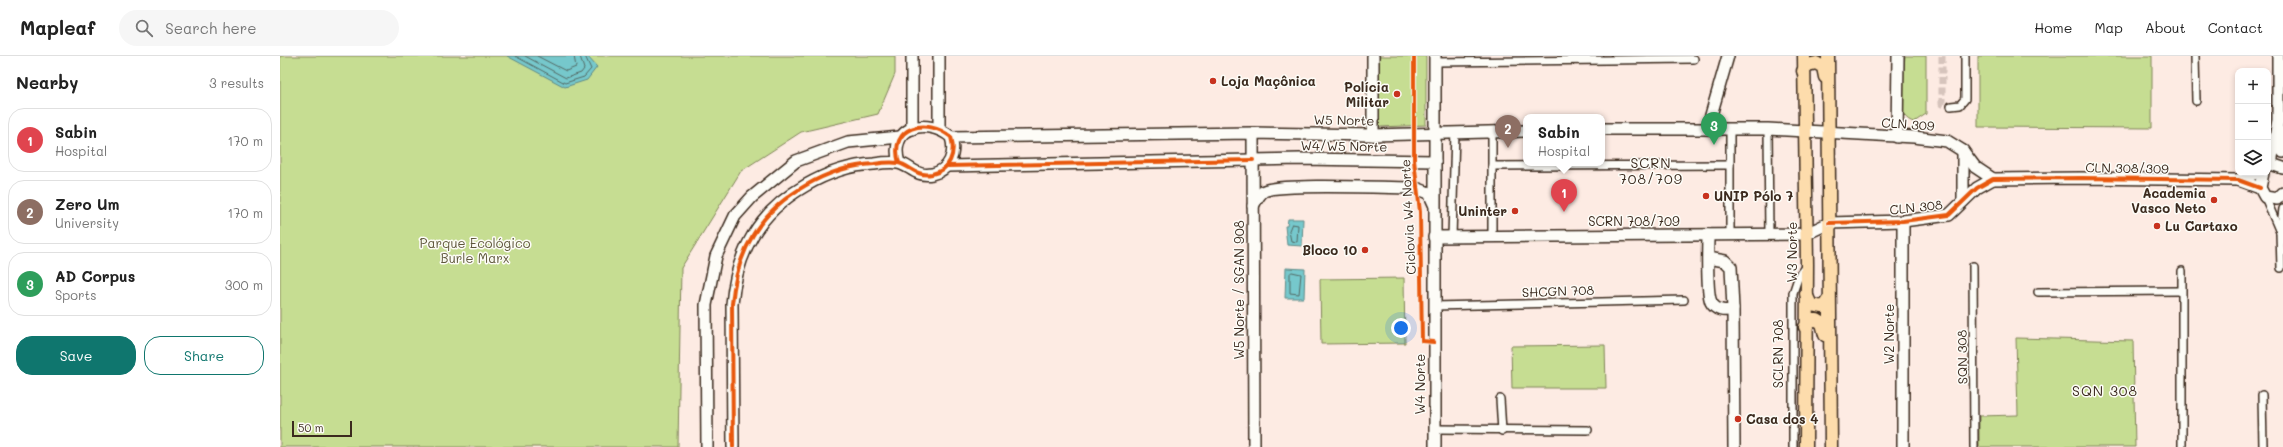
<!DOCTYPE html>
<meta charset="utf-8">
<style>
body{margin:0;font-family:Mali,sans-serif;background:#f6f6f6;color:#222}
.controls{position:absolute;right:12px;top:12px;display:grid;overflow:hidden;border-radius:8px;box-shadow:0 2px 6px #0003}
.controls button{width:36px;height:36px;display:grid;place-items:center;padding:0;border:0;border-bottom:1px solid #e0e0e0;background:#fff;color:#222;font:20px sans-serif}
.scale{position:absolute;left:12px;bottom:10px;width:60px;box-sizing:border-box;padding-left:4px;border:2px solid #3b2a1e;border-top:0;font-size:11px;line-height:14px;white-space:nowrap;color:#3b2a1e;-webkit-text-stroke:3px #fdfcf7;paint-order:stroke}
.you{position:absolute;left:1121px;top:272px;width:14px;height:14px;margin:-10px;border:3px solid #fff;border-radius:50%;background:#1a73e8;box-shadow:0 0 0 6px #1a73e833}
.badge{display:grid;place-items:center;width:26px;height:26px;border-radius:50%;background:#0f766e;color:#fff;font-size:13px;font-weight:700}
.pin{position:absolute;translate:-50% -33px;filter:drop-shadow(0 1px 2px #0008)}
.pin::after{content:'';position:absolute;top:21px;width:14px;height:12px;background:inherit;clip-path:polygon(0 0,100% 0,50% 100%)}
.popup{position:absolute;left:1243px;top:58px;width:82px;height:52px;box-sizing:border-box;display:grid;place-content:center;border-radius:8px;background:#fff;filter:drop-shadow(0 1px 3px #0005);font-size:13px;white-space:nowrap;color:#767676}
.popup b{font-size:15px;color:#222}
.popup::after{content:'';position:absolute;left:50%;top:100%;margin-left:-8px;border:8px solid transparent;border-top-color:#fff}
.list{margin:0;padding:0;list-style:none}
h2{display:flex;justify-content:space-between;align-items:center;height:52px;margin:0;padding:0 16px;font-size:17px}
h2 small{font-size:13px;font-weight:400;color:#767676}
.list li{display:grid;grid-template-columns:26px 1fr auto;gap:12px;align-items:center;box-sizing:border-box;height:64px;margin:0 8px 8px;padding:0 8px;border:1px solid #e0e0e0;border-radius:16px}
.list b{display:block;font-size:15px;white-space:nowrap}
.list p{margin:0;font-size:13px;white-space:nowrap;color:#767676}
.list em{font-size:13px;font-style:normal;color:#767676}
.actions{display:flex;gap:8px;padding:12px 16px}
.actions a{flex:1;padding:9px 0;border:1px solid #0f766e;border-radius:16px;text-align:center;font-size:14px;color:#0f766e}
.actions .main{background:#0f766e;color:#fff}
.icon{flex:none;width:22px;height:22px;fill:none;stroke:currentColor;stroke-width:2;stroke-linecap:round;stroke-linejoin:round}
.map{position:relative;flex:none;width:2003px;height:391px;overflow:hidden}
header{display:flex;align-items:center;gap:24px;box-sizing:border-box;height:56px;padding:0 20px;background:#fff;border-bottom:1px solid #e0e0e0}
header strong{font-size:19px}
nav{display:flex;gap:22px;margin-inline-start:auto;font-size:14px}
.search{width:280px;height:36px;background:#f6f6f6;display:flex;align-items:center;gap:10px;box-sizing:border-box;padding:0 14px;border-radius:22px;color:#767676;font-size:15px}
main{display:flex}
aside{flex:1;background:#fff}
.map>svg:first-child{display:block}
.green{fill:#c6dd92;stroke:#808458}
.water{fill:#76c8cc;stroke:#5e8986}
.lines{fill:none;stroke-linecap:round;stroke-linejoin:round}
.shore{stroke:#536964;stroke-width:1}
.street-tunnel{stroke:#d6c4bc;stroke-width:7;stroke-dasharray:7 3.5;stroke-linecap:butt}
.street-casing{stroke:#3b2a1e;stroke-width:10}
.secondary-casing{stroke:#3b2a1e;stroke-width:14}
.primary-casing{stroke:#3b2a1e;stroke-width:15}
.street{stroke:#fdfcf7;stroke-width:7}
.secondary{stroke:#fdfcf7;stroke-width:11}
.primary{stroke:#fddcac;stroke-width:12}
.cycleway-casing{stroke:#fdfcf7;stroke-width:6}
.cycleway{stroke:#e8590c;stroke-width:4}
.poi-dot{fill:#c8321e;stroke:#fdfcf7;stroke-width:1.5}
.labels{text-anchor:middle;stroke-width:3;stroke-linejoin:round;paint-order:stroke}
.poi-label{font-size:13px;font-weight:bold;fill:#3b2a1e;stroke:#fdfcf7;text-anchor:start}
.street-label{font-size:13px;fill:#3b2a1e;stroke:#fdfcf7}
.park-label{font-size:13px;fill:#5e573b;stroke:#fdfcf7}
.neighbourhood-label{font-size:14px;letter-spacing:1px;fill:#3b2a1e;stroke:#fdfcf7}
</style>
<header>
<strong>Mapleaf</strong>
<div class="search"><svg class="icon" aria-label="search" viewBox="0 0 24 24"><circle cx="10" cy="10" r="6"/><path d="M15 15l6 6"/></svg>Search here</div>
<nav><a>Home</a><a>Map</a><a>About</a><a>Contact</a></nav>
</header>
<main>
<aside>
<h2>Nearby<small>3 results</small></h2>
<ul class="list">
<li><span class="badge" style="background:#e0444e">1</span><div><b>Sabin</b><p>Hospital</p></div><em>170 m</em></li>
<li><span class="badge" style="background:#8d6e63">2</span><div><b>Zero Um</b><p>University</p></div><em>170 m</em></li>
<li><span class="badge" style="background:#2e9e5b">3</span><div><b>AD Corpus</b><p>Sports</p></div><em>300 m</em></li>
</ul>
<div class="actions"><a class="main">Save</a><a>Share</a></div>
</aside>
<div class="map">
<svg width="2003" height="391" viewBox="0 0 2003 391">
<rect width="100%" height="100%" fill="#fdebe3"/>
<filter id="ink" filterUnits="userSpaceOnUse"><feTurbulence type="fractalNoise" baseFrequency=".025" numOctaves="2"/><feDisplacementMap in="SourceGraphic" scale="8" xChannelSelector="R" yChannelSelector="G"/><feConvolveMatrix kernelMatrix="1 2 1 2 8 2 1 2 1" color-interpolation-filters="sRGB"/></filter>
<g filter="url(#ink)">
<g class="green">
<path d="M0,0H615V18L598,58L521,76L461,115L401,212L398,391H0Z"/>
<path d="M1099,0H1146V69L1099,71Z"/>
<path d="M1625,0H1646V58L1634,66C1630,65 1627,63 1624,59C1620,52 1624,11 1625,0Z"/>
<path d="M1698,0H1872V72L1698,71Z"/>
<path d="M1124,222L1125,287L1041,288L1040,223Z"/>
<path d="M1736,282L1853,285L1855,391H1699V360L1738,359Z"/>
<path d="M1325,289L1326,332H1232L1231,290Z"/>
</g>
<g class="water">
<path d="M227,0H307L317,11L307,24L285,31Z"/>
<path d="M1008,163H1023L1022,190L1007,189L1005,170H1007Z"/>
<path d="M1006,212L1025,213L1024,242H1005Z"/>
</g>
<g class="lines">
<g class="shore">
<path d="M235,0L285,27L304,21L311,13L305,0"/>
<path d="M245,0L286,22L301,17L304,13L300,0"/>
<path d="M257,0L286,15L296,11L294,0"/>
<path d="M1012,168L1018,169L1017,186L1011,185L1009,175Z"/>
<path d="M1012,216L1021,218L1019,238L1010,237V218Z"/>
</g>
<path class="street-tunnel" d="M1662,0V48L1671,50"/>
<defs>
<g id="street">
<path d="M1915,0L1916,45"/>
<path d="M1155,6L1414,3"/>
<path d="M1671,50L1680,49L1685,43V0"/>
<path d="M1488,73L1489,179"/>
<path d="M1212,110L1450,109"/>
<path d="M1985,141L2000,176"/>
<path d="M1450,179V73"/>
<path d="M1172,181L1175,76"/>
<path d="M1212,181V75"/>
<path d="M1693,210L1694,391"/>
<path d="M2001,212L2000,176L2003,153"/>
<path d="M1902,215V391"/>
<path d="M1758,236L1901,235"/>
<path d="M1154,250L1404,244"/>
<path d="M1982,339L1983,391"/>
<path d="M1220,343L1222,375"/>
<path d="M1155,373L1308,374"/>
<path d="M1513,391V237L1519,219L1526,210"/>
</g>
<g id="secondary">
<path d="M659,0V73"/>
<path d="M1155,0V391"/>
<path d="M632,73V0"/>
<path d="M1322,73H1488L1634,81L1667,85L1683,95L1695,111L1713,123"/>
<path d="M1427,73L1448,0"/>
<path d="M1999,75L2003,96"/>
<path d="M973,77L974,391"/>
<path d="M1093,79V0"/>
<path d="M671,81L973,77L1093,79L1246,75"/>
<path d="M1617,81L1618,0"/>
<path d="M1683,95V145"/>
<path d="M1991,108L1998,64V0"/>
<path d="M1988,109L1991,108L2003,112"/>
<path d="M668,110L1020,103L1155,105"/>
<path d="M1983,117L1980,132L1985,141L1997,143L2003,137"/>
<path d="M1958,124L1976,117"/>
<path d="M973,150C976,145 979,138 984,135C999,127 1112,132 1136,132L1149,137L1154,148"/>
<path d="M1428,179C1428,193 1426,235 1431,246C1435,254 1444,256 1453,253L1451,211L1445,205L1428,202"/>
<path d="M1154,181L1526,178L1549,167L1623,165L1669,159L1697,132L1713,123L1801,122L1958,124L1980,132"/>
<path d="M1453,253L1454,391"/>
<path d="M427,391L426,249L436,200L455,160L472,141L516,105L568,86L620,81"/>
<path d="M453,391L452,248C454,225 461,199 473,179C496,140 549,110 594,108C601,107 611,106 618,107C630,109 635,121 652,118C670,114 676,98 671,81C647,61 608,70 619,107"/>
<path d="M1623,391V165"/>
</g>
<g id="primary">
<path d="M1524,0L1527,208L1526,391"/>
<path d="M1548,0L1551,391"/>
<path d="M1523,15L1528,9L1536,7L1543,11L1545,21"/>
<path d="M1526,238L1531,249L1543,251L1548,244"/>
<path d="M1525,271L1532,264H1537L1542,267L1545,279"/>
</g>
</defs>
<use href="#street" class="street-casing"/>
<use href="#secondary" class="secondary-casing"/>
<use href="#primary" class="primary-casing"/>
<use href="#street" class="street"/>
<use href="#secondary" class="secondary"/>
<use href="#primary" class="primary"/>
<defs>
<g id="cycleway">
<path d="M1134,0V104L1140,156L1142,285L1154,286"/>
<path d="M668,110L973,104"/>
<path d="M1549,167L1623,165L1669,159L1697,132L1713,123L1801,122L1958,124L1980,132"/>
<path d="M453,391L452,248C454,225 461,199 473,179C496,140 549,110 594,108C601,107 611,106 618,107C630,109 635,121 652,118C670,114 676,98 671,81C647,61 608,70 619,107"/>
</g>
</defs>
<use href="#cycleway" class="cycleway-casing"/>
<use href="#cycleway" class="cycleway"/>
</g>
</g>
<g class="poi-dot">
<circle cx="933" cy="25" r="4"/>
<circle cx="1117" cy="38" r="4"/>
<circle cx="1426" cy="140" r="4"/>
<circle cx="1934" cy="144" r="4"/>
<circle cx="1235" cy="155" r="4"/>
<circle cx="1877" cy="170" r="4"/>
<circle cx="1085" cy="194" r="4"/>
<circle cx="1458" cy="363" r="4"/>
</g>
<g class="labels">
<g class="poi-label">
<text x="941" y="30">Loja Maçônica</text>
<text x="1109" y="36" text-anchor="end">Polícia<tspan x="1109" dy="15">Militar</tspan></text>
<text x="1926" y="142" text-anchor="end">Academia<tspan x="1926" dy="15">Vasco Neto</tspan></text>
<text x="1434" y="145">UNIP Pólo 7</text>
<text x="1227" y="160" text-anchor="end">Uninter</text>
<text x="1885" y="175">Lu Cartaxo</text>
<text x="1077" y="199" text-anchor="end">Bloco 10</text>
<text x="1466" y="368">Casa dos 4</text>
</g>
<g class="street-label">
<text transform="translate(1064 64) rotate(1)" y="5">W5 Norte</text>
<text transform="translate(1628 68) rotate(4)" y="5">CLN 309</text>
<text transform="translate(1064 90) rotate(1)" y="5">W4/W5 Norte</text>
<text transform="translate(1847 112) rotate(1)" y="5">CLN 308/309</text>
<text transform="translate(1636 151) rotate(-6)" y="5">CLN 308</text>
<text transform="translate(1128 161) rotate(-93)" y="5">Ciclovia W4 Norte</text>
<text x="1354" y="170">SCRN 708/709</text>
<text transform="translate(1512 196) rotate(-90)" y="5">W3 Norte</text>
<text transform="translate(959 234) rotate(-90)" y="5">W5 Norte / SGAN 908</text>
<text transform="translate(1278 235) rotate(-2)" y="5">SHCGN 708</text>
<text transform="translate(1609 278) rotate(-90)" y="5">W2 Norte</text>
<text transform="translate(1498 298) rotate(-90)" y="5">SCLRN 708</text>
<text transform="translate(1682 301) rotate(-91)" y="5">SQN 308</text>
<text transform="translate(1140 328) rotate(-90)" y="5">W4 Norte</text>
</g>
<g class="park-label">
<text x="195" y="192">Parque Ecológico<tspan x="195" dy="15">Burle Marx</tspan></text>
</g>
<g class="neighbourhood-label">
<text x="1371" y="112">SCRN<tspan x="1371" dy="16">708/709</tspan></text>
<text x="1825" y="340">SQN 308</text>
</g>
</g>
</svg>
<div class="controls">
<button>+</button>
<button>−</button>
<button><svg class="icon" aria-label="layers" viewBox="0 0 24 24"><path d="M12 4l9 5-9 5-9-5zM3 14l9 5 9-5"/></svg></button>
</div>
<div class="scale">50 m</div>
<div class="you"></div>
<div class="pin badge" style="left:1284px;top:156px;background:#e0444e">1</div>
<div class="popup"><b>Sabin</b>Hospital</div>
<div class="pin badge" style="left:1228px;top:92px;background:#8d6e63">2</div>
<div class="pin badge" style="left:1434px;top:89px;background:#2e9e5b">3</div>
</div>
</main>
